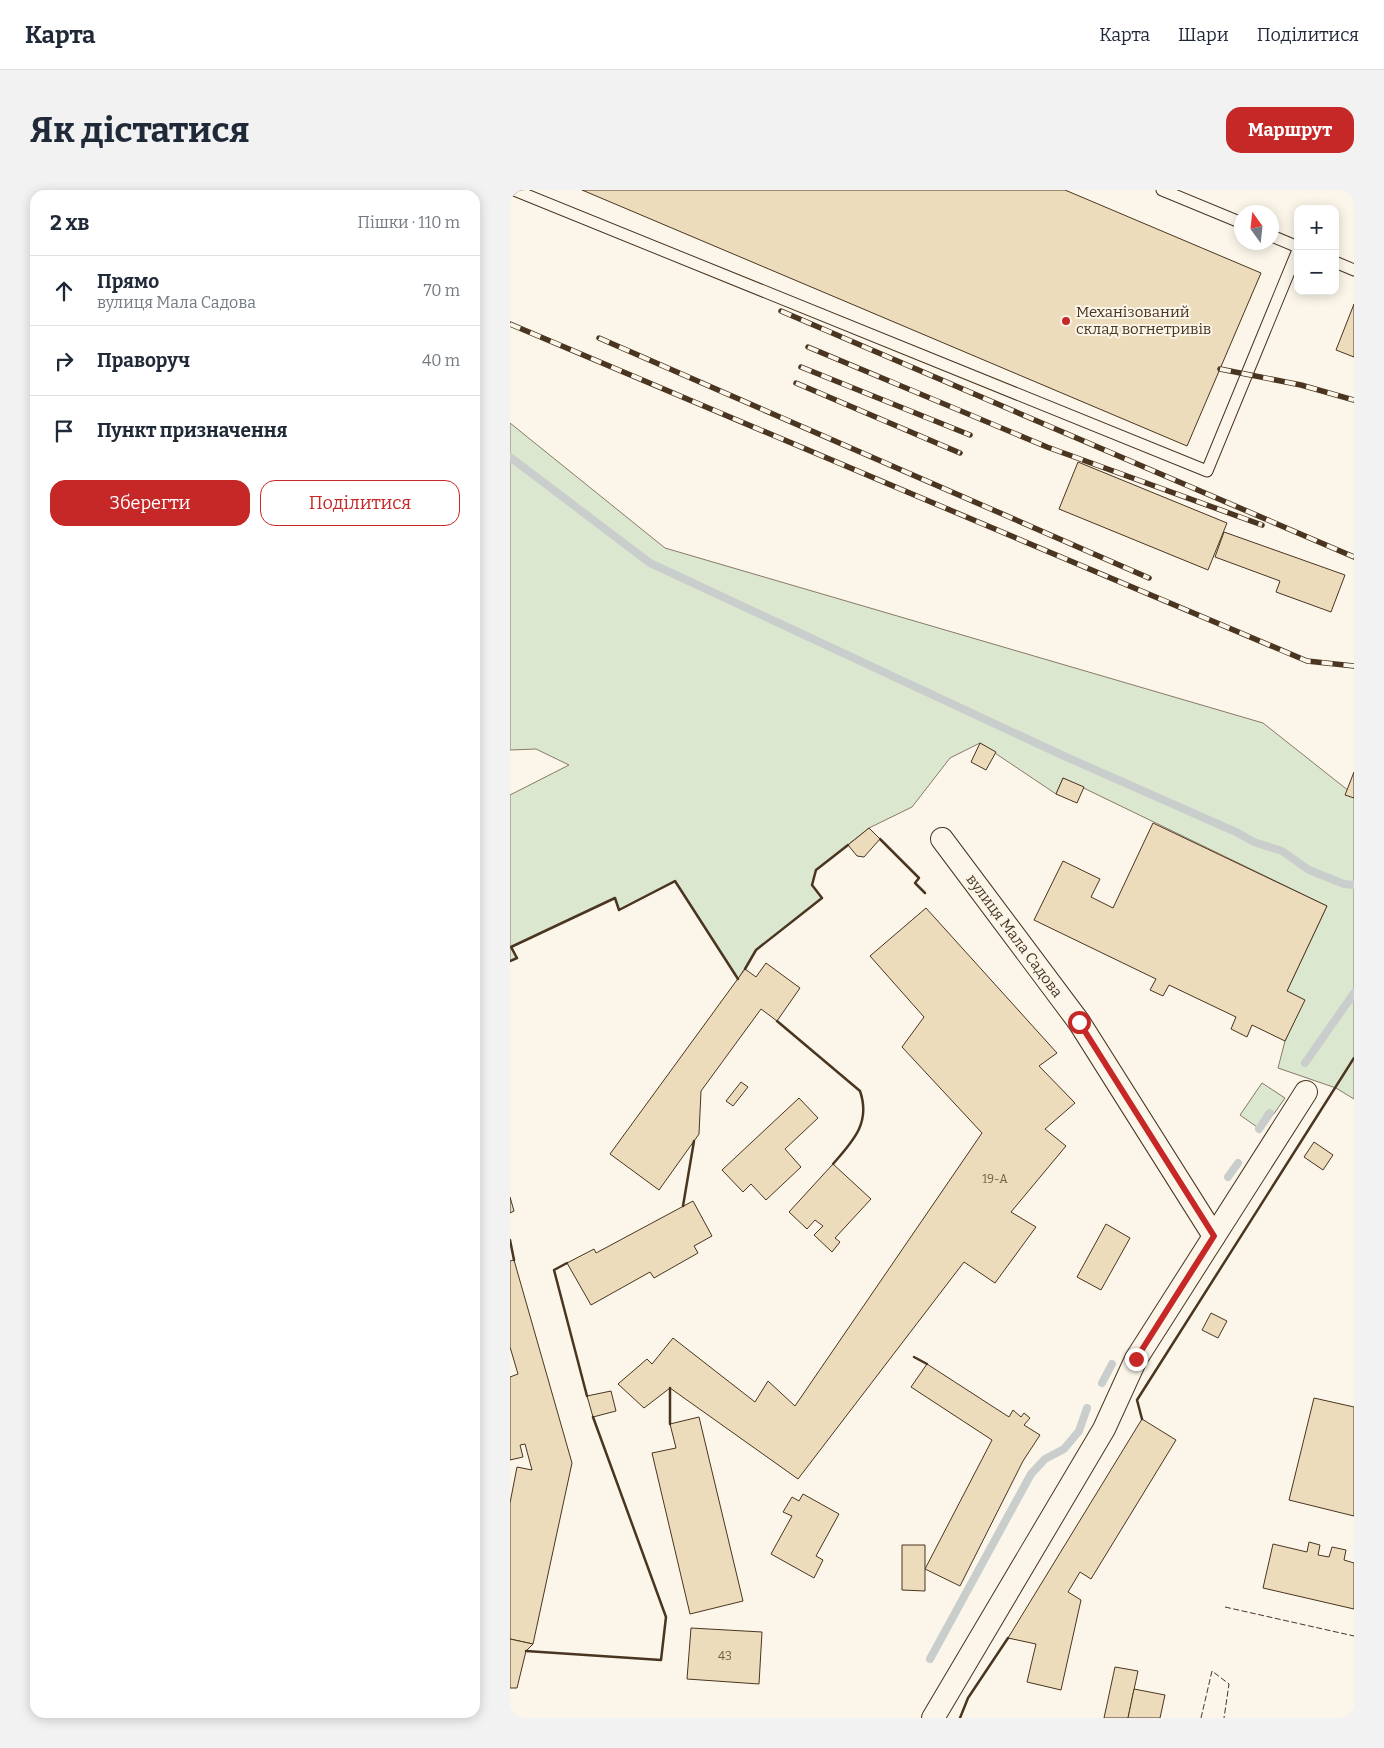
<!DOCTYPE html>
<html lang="uk">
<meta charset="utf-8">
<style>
body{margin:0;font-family:Bitter,serif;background:#f2f2f3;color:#1f2937}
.controls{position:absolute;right:15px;top:15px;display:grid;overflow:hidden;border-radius:10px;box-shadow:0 2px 12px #0003}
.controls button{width:45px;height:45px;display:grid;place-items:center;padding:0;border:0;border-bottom:1px solid #e0e1e3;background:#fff;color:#1f2937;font:25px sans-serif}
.compass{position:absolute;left:724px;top:15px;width:45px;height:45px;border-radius:50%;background:#fff;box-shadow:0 2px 12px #0003;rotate:345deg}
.stop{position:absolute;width:15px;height:15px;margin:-11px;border:4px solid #c62828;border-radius:50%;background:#fff}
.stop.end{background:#c62828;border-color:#fff;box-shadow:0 1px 5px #0008}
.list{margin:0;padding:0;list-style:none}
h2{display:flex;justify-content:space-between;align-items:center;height:65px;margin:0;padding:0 20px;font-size:21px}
h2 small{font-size:16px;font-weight:400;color:#747a83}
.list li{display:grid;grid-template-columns:32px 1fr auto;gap:15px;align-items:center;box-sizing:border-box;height:70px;padding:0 20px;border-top:1px solid #e0e1e3}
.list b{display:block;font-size:19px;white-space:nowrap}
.list p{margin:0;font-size:16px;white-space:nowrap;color:#747a83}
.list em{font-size:16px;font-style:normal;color:#747a83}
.actions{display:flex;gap:10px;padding:15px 20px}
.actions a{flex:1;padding:11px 0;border:1px solid #c62828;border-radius:15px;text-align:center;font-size:18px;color:#c62828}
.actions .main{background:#c62828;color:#fff}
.icon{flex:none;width:28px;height:28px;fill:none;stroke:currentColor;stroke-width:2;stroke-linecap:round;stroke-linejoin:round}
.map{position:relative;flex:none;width:844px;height:1528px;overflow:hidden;border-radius:15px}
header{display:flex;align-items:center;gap:30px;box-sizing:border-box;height:70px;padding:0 25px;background:#fff;border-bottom:1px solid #e0e1e3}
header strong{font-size:24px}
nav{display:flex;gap:28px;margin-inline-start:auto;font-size:18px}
.intro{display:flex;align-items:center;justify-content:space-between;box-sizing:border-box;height:120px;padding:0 30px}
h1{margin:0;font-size:35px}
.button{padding:12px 22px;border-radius:15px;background:#c62828;color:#fff;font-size:18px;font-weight:700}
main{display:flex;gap:30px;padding:0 30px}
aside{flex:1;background:#fff;border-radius:15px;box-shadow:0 2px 12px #0003}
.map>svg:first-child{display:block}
.green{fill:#dce7d0;stroke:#887966}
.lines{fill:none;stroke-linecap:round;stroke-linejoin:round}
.stream{stroke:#c9cecd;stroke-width:8}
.building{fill:#ecdcbc;stroke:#4a3520}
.lane-casing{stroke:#4a3520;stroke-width:13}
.street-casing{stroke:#4a3520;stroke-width:24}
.lane{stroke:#fbf6e9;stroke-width:11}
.street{stroke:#fbf6e9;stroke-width:22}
.rail-casing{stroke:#4a3520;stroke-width:5.5}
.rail{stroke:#fbf6e9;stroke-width:4;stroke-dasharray:11;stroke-linecap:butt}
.fence{stroke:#4a3520;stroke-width:1;stroke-dasharray:6 2.5;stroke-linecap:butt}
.wall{stroke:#4a3520;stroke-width:2.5}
.route{stroke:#c62828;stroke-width:6}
.poi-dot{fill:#c62828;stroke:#fbf6e9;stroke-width:2}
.labels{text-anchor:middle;stroke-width:4;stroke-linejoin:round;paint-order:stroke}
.number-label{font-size:12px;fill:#725f47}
.poi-label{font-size:15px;fill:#4a3520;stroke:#fbf6e9;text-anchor:start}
.street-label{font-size:15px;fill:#4a3520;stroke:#fbf6e9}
</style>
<header>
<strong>Карта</strong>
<nav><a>Карта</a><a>Шари</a><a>Поділитися</a></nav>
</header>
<div class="intro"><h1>Як дістатися</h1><a class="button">Маршрут</a></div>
<main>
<aside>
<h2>2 хв<small>Пішки · 110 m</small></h2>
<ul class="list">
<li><svg class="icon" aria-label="ahead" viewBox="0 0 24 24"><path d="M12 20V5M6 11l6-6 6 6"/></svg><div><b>Прямо</b><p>вулиця Мала Садова</p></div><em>70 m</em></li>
<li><svg class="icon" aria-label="right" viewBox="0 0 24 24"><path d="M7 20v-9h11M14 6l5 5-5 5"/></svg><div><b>Праворуч</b></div><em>40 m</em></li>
<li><svg class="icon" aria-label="arrive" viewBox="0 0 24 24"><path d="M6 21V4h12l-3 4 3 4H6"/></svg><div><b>Пункт призначення</b></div></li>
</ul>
<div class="actions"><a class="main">Зберегти</a><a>Поділитися</a></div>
</aside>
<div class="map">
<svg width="844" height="1528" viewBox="0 0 844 1528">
<rect width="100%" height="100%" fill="#fbf6e9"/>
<g class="green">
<path d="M0,233L155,358L753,533L844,605V909L826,898L768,878L775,851L794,810L777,801L817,716L553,588L546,604L470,553L440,568L402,617L359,638L306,680L302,695L312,708L246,760L228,789L165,692L109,720L105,708L2,757L7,768L0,771V605L59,575L26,559L0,560Z"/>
<path d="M752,893L775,908L763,925L757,921L747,937L730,925Z"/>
</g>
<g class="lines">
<g class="stream">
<path d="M0,267L140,373L554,566L726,642L744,652L772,661L799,680L834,694L844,695"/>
<path d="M795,873L844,803"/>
<path d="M749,939L760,923"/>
<path d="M718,987L728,973"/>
<path d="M592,1193L602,1174"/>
<path d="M420,1469L521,1284L535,1269L554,1259L569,1241L577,1218"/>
</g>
</g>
<g class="building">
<path d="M72,0H555L751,83L677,256Z"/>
<path d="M844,114V167L826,160Z"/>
<path d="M568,272L717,333L698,380L549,319Z"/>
<path d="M714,342L835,385L821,422L766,402L770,391L705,367Z"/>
<path d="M470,553L486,562L476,580L461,572Z"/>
<path d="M844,582V608L835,605Z"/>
<path d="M553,588L574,597L567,613L546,604Z"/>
<path d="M643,633L817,716L777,801L795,810L775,851L742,835L737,847L721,839L726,827L659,795L653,806L640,800L646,789L524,730L553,671L590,689L581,707L603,718Z"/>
<path d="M359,638L370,649L354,667L347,666L338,655Z"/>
<path d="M416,718L547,863L529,876L565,913L535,939L556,956L501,1022L526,1037L485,1093L454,1072L288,1289L160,1198L134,1218L108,1194L137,1169L142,1174L163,1148L245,1212L258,1191L285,1216L472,943L392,857L414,827L360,766Z"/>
<path d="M256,773L290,798L267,831L251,819L191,901L189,944L149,1000L100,964L235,779L246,787Z"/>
<path d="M231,892L238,897L223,916L216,911Z"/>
<path d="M289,908L308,928L275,959L291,977L256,1010L241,994L233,1002L212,980Z"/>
<path d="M804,952L823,965L813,980L794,967Z"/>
<path d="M323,974L361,1009L325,1048L330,1052L322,1062L304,1045L313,1036L305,1030L297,1039L279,1022Z"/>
<path d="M0,1007L4,1021L0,1023Z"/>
<path d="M183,1011L202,1046L184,1056L188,1063L144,1088L140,1082L81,1115L57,1073L84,1059L86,1063Z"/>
<path d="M596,1034L620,1048L591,1100L567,1087Z"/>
<path d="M4,1070L62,1273L23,1454L0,1449V1313L7,1277L22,1280L15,1254L10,1255L13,1267L0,1270V1187L8,1184L0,1157V1071Z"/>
<path d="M701,1123L717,1131L708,1148L692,1140Z"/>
<path d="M417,1174L499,1227L503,1220L511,1227L514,1223L520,1228L514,1235L530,1245L513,1271L450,1396L415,1379L482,1250L401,1197Z"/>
<path d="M101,1201L106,1221L83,1227L77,1206Z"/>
<path d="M804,1208L844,1217V1326L779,1310Z"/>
<path d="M189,1227L233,1411L180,1424L142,1263L166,1258L160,1234Z"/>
<path d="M632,1229L666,1250L581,1389L570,1382L558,1402L571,1410L551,1500L517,1492L526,1454L498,1448Z"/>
<path d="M293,1304L329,1324L306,1366L313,1370L304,1388L261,1364L282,1326L273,1322L282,1307L289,1311Z"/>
<path d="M799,1352L810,1355L808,1365L819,1367L822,1357L836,1360L834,1370L844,1373V1419L753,1398L763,1354L797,1362Z"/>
<path d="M392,1355H415V1401L392,1400Z"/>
<path d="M181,1438L252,1442L249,1494L177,1489Z"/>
<path d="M0,1449L23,1454L16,1461L7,1498H0Z"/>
<path d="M605,1477L628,1481L618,1528H594Z"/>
<path d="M624,1499L655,1505L650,1528H618Z"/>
</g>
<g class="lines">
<defs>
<g id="lane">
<path d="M4,0L697,281L788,60"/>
<path d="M652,0L732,33"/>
<path d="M762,46L788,57"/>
<path d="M825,72L844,80"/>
</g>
<g id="street">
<path id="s1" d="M432,649L569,832L704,1046"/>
<path d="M423,1528L594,1239L626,1169L796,902"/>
</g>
</defs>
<use href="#lane" class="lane-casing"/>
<use href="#street" class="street-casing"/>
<use href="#lane" class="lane"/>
<use href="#street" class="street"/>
<defs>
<g id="rail">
<path d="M271,121L844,367"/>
<path d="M0,134L797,471L844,476"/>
<path d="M89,148L639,388"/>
<path d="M298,157L537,257L752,335"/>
<path d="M291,177L460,245"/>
<path d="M710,179L791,195L844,210"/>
<path d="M286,193L450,263"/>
</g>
</defs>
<use href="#rail" class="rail-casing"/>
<use href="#rail" class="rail"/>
<g class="fence">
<path d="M715,1417L844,1446"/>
<path d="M691,1528L702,1481L719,1494L714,1528"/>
</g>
<g class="wall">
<path d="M370,649L409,688L405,693L415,703"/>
<path d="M0,771L7,768L1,757L105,708L109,720L165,691L228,789"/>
<path d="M235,779L246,760L312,708L302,695L306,680L338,655"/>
<path d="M267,831L350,901C361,933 343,951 323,974"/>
<path d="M173,1016L184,951"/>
<path d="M0,1050L4,1070"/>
<path d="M57,1073L44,1080L77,1206"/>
<path d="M404,1167L417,1174"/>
<path d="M160,1198V1234"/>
<path d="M632,1229L627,1210L844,868"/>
<path d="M16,1461L151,1470L156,1427L83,1227"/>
<path d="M450,1528L458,1508L498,1448"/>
</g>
</g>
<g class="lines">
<path class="route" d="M569,832L704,1046L626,1169"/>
</g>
<circle class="poi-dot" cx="556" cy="131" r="5"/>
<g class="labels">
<g class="number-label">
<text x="485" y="993">19-A</text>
<text x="215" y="1470">43</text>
</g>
<g class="poi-label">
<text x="566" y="127">Механізований<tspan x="566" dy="17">склад вогнетривів</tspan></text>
</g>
<g class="street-label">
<text dy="5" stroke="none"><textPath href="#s1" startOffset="121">вулиця Мала Садова</textPath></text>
</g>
</g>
</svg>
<div class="controls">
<button>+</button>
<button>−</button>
</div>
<svg class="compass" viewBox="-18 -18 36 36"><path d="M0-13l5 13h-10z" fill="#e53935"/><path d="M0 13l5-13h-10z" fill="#747a83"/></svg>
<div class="stop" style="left:569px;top:832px"></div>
<div class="stop end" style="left:626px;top:1169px"></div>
</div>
</main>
